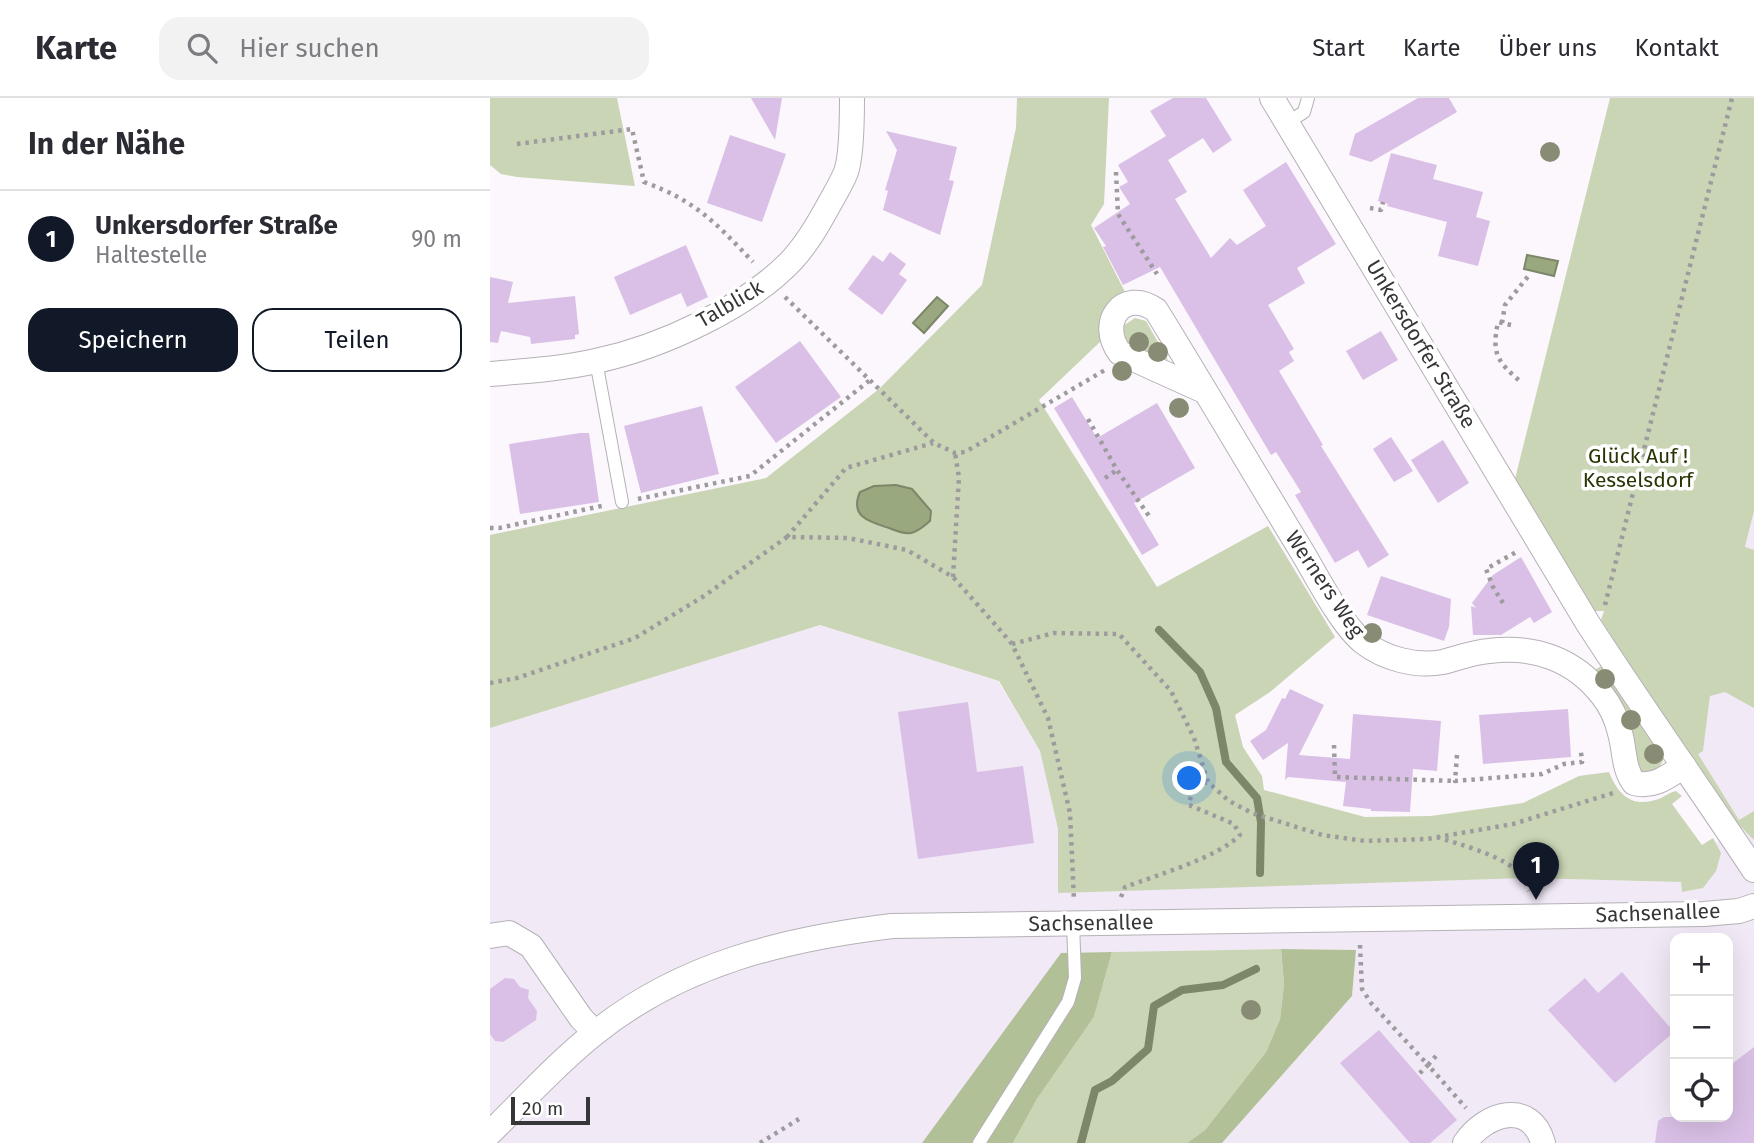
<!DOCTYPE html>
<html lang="de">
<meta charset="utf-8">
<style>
body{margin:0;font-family:"Fira Sans",sans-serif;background:#f2f2f3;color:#2b2b33}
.controls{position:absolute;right:21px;bottom:21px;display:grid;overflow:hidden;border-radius:14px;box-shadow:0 7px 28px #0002}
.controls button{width:63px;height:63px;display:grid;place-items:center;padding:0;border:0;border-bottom:2px solid #e1e1e2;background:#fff;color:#2b2b33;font:35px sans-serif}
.scale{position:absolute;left:21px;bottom:18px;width:79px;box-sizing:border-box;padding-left:7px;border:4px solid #363537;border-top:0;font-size:19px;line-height:24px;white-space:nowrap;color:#363537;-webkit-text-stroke:5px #fff;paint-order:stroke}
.you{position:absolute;left:700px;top:681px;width:24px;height:24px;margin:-18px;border:5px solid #fff;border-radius:50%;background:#1a73e8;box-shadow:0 0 0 10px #1a73e833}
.badge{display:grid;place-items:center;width:46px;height:46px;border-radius:50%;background:#111827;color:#fff;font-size:23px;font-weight:700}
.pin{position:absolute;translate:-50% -58px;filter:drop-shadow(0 2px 4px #0008)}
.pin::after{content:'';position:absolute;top:37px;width:24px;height:21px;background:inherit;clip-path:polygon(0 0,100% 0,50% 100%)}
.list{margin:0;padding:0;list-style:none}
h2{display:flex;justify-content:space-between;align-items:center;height:91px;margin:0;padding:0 28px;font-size:30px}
h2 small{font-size:23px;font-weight:400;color:#7c7c81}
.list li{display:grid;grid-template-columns:46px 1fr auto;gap:21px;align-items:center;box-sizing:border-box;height:98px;padding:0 28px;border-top:2px solid #e1e1e2}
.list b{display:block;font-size:26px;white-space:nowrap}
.list p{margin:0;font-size:23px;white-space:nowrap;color:#7c7c81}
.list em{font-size:23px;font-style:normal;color:#7c7c81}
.actions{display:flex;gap:14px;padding:21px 28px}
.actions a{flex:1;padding:16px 0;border:2px solid #111827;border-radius:21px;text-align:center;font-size:24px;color:#111827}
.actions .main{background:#111827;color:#fff}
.icon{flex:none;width:38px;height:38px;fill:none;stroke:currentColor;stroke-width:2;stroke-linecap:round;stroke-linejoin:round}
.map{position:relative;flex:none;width:1264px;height:1045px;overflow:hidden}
header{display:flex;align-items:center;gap:42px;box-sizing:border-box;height:98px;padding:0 35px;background:#fff;border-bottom:2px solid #e1e1e2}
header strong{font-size:33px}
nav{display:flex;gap:38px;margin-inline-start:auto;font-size:24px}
.search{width:490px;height:63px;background:#f2f2f3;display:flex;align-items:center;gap:18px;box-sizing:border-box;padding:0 24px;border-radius:21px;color:#7c7c81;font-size:26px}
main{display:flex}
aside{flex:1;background:#fff}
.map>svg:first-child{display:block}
.built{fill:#f1e9f5;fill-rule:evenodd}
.green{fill:#c9d5b5}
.forest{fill:#b2c097}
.water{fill:#9aa87f;stroke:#7c8669;stroke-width:2}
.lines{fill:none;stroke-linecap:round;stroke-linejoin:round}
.stream{stroke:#7c8669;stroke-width:8}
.building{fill:#dac0e6}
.service-casing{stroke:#b5b1b6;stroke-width:14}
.minor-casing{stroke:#b5b1b6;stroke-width:26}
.path{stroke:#9e9b9f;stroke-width:4.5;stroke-dasharray:3.5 5;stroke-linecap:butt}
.service{stroke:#fff;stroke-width:12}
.minor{stroke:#fff;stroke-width:24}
.tree{fill:#888c74}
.labels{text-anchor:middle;stroke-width:7;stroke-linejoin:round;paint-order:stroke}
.street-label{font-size:21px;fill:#363537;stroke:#fff}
.park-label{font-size:21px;fill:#293504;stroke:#fff}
</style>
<header>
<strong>Karte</strong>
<div class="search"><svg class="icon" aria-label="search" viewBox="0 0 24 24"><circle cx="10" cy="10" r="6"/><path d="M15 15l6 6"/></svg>Hier suchen</div>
<nav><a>Start</a><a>Karte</a><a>Über uns</a><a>Kontakt</a></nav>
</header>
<main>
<aside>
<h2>In der Nähe<small></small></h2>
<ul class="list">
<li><span class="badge">1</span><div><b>Unkersdorfer Straße</b><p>Haltestelle</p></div><em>90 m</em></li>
</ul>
<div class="actions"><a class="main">Speichern</a><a>Teilen</a></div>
</aside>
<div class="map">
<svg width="1264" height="1045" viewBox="0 0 1264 1045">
<rect width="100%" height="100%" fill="#fbf7fc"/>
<path class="built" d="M1264,413V1045H732L862,898L866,852L791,851L571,855L432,1045H0V630L330,527L508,583L550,653L568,731V794L1038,780L1192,784L1213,754L1251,728L1250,723L1207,656L1213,652L1220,598ZM1185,840H1238V1019H1185Z"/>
<g class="green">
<path d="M0,0H127L145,88L27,79L11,76L0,67Z"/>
<path d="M527,0H619L614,106L601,127L636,196L611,243L549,302L667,489L778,428L845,539L780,594L745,617L753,649L772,678L774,692L875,719L941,718L1033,705L1089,678L1119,674C1129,699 1144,711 1171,700C1177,697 1181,694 1186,693L1192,698L1182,706L1212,747L1223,740L1231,755L1226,773L1213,790L1192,794L1191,784L1038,780L568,795V731L550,653L509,583L330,527L0,630V437L276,380L389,291L492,187L526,30Z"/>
<path d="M1120,0H1264V413L1255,449L1264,452V610L1235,594L1220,598L1213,653L1208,656L1249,722L1264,713V742L1251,729L1247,731L1125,554L1124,542L1111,522L1114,513H1099L1024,385Z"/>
<path d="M645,220L656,223L678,262L640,248L635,243L633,228Z"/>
<path d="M1113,567L1174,661L1169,670L1153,679L1103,573Z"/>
<path d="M791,851L794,886L790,921L776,954L715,1032L697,1045H523L547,1001L604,919L622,854Z"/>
</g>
<g class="forest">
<path d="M791,851L866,852L862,898L732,1045H697L715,1032L776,954L790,921L794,886Z"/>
<path d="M622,854L604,919L547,1001L523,1045H432L571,855Z"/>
</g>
<g class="water">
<path d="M1037,157L1068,163L1064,178L1034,171Z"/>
<path d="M447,199L458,208L434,235L423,225Z"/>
<path d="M406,387L422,391L441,413L440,423C434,428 429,433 421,435C414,436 406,433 399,430C380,424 359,419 370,394L384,388Z"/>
</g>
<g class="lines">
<g class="stream">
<path d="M669,532L710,574L726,610L736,664L767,700L771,724L770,775"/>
<path d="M591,1045L605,992L622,983L658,951L664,908L692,892L733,887L766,871"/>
</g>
</g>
<g class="building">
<path d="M261,0H292L285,42Z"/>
<path d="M683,0H716L742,42L723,55L713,40L678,62L697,94L685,101L721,160L740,140L747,147L776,128L753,92L796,64L846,146L807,170L815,185L778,207L804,251L799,254L804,263L789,273L833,347L831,348L899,457L878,470L868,452L845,465L805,397L811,394L786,354L781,357L670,169L633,187L613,149L616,148L604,130L640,106L629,89L638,84L628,67L676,38L660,13Z"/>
<path d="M928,0H959L967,14L881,64L859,57L865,36Z"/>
<path d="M396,33L467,49L459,82L464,83L450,137L393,112L398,93L395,92L407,52Z"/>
<path d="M240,37L296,56L272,124L217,105Z"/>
<path d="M901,55L947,67L943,81L993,94L986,119L1000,123L988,168L948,158L957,124L897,108L898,106L888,103Z"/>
<path d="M196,147L218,199L197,209L191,195L140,217L124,179Z"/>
<path d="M400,154L416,166L409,176L417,182L392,217L358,191L383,157L393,164Z"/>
<path d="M0,179L23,184L18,205L85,198L89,236L85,237V241L41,246L40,239L11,233L8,245L0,244Z"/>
<path d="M891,233L908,262L873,282L856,253Z"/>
<path d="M310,243L351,299L286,345L245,289Z"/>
<path d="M582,299L607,340L667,305L705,370L644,405L669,447L652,457L564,310Z"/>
<path d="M212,308L229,376L151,395L134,328Z"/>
<path d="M90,335H99L109,404L30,416L19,346Z"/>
<path d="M901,339L923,373L904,384L883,351Z"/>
<path d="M953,342L979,385L948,405L921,362Z"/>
<path d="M1031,459L1062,514L1044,525L1040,519L1011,537H983L981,508L986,510L982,505L1003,477Z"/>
<path d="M891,478L961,501L959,529L954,543L877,517Z"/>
<path d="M800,591L834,607L809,657L860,661L863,616L951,623L947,673L923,671L920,714L881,713V711L853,708L856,684L798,679L795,682L798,645L773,662L760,643L776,632L792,600L795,601Z"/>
<path d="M478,604L487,674L533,668L544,745L428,761L408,614Z"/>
<path d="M1078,611L1081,659L993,666L989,617Z"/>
<path d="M1132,874L1184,934L1125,985L1058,912L1095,880L1108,895Z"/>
<path d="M15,880L24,881L30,889L39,892L38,900L47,913L46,922L13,944L5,943L0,936V891Z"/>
<path d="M889,932L967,1022L940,1045H920L850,965Z"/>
<path d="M1264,949V1045H1165L1168,1023L1174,1019H1238V969Z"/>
</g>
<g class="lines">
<defs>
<g id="service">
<path d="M797,25L814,14L818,0"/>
<path d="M106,263L132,404"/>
<path d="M489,1045L578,904L585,880L583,825"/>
</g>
<g id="minor">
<path d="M782,0L1097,524C1151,608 1209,689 1264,772"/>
<path d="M0,276C35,273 71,271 106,263C171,249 257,210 303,161C319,143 330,123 341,103C346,94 352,84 356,74C362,57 362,19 362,0"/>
<path d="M714,293L630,255C607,225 633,189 666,212C716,293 764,375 814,457C828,481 852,527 873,544C895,561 926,569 953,564C968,560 984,554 999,553C1043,547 1084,561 1112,597C1120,607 1127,622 1130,635C1135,652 1133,670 1144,685C1164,690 1177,679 1194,668"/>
<path d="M0,838L19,835L41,848L91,920L105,935"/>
<path d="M0,1035C34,1002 67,965 105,935C191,866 294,841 402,828L1214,816L1249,813L1264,808"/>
<path d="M975,1045C995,1015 1041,1001 1053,1045"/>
</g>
</defs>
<use href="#service" class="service-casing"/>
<use href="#minor" class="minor-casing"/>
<g class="path">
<path d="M27,46L142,31L154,84C206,103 226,125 263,164"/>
<path d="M626,74L628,116L667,176"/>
<path d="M880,110L891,112L893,104"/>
<path d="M295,199L444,345L465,355L475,354L615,272"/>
<path d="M1012,225L1015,207L1040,176"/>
<path d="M1021,227L1008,224C1001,257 1008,264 1032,285"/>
<path d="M598,321L627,372L659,418"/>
<path d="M615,380L627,372"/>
<path d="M148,401L260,378L380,282"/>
<path d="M0,430H9L116,407"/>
<path d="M297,439L356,370L443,345"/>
<path d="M463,479L469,379L465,355"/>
<path d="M1013,505L1003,489L996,471L1028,453"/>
<path d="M1115,507L1242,0"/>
<path d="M522,546L564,535L629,536L681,593L704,640L718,684L739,703L762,715L832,737L875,743L937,741L1023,726L1123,695"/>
<path d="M0,585L27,580L145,540L214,498L297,439L358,440L417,452L463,479L510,532L522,546L558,620L580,715L584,803"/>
<path d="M844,647L845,679L965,683"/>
<path d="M967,657L965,683L1052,676L1074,666L1092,664L1091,654"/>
<path d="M947,739C971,747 1016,758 1032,778C1035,782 1037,788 1039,793"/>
<path d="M631,799L635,789C667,777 727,760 750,737L744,726L699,707L703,688L718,684"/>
<path d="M870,847L872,891L881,905L938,967L928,977"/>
<path d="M946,958L938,967L976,1010"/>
<path d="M270,1045L309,1021"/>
</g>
<use href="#service" class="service"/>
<use href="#minor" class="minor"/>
</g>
<g class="tree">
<circle cx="1060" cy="54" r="10"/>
<circle cx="649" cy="244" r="10"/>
<circle cx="668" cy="254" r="10"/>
<circle cx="632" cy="273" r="10"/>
<circle cx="689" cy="310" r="10"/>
<circle cx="882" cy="535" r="10"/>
<circle cx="1115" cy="581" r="10"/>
<circle cx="1141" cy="622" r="10"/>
<circle cx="1164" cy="656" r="10"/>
<circle cx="761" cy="912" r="10"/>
</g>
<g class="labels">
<g class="street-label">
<text transform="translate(240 206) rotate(-30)" y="7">Talblick</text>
<text transform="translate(931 246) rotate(59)" y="7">Unkersdorfer Straße</text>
<text transform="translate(835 486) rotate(56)" y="7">Werners Weg</text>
<text transform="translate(1168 815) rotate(-2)" y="7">Sachsenallee</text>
<text transform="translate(601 825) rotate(-1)" y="7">Sachsenallee</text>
</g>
<g class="park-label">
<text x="1148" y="365">Glück Auf !<tspan x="1148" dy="24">Kesselsdorf</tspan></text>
</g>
</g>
</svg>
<div class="controls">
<button>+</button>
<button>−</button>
<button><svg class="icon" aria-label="locate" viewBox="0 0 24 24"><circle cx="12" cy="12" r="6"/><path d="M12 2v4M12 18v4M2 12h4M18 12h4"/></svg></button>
</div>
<div class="scale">20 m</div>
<div class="you"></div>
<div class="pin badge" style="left:1046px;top:802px">1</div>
</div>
</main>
